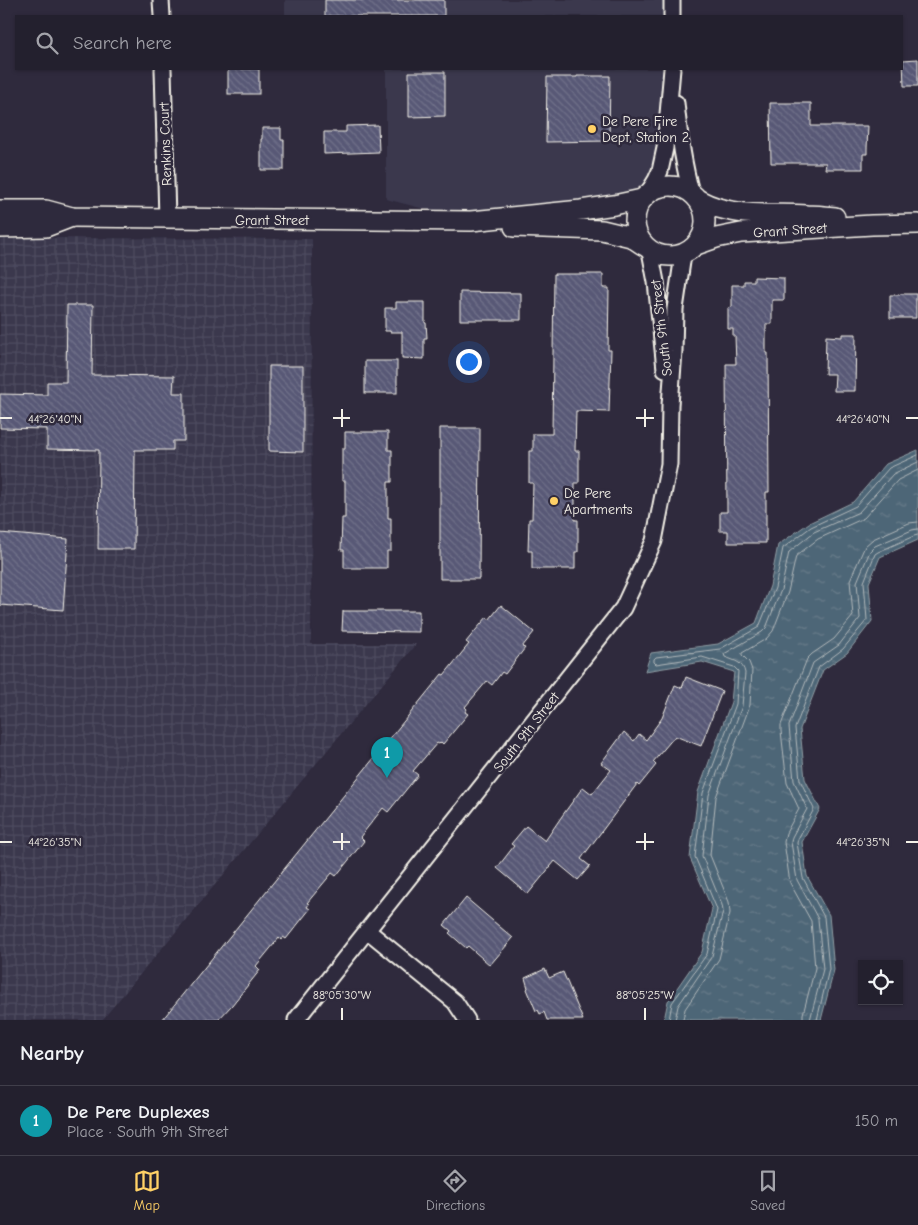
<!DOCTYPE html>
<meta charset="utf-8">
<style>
body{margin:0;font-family:"Comic Neue",sans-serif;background:#2f2d3a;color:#f1f3f6}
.controls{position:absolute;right:15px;bottom:15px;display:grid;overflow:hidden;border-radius:0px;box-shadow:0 1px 4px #0004}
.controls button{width:45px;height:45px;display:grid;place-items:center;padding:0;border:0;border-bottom:1px solid #403e4a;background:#23202e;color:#f1f3f6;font:25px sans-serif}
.you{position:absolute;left:468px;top:361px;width:18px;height:18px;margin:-12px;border:4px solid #fff;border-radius:50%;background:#1a73e8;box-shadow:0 0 0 8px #1a73e833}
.badge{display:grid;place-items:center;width:32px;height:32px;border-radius:50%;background:#ffd166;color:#fff;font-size:16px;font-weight:700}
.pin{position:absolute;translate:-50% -41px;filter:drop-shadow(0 1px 2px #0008)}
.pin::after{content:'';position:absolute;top:26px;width:18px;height:15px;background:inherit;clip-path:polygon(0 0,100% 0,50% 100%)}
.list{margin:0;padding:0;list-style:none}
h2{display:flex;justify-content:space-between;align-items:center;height:65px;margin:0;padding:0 20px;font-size:21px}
h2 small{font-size:16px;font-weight:400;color:#a3a3aa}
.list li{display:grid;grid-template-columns:32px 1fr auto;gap:15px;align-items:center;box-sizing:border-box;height:70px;padding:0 20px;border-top:1px solid #403e4a}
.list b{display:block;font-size:19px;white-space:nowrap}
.list p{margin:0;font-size:16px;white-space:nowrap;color:#a3a3aa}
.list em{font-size:16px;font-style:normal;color:#a3a3aa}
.icon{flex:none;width:28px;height:28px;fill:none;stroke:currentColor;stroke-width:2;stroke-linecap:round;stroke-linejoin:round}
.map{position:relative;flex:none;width:918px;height:1020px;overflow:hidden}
.search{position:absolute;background:#23202e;box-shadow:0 1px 4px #0004;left:15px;right:15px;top:15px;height:55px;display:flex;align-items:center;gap:12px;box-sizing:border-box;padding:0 18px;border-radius:0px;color:#a3a3aa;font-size:19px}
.sheet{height:135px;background:#23202e}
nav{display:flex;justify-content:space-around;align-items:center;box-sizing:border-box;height:70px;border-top:1px solid #403e4a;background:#23202e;font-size:14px;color:#a3a3aa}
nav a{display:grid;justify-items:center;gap:2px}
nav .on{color:#ffd166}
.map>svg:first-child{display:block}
.built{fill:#3b384e}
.industrial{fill:url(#industrial-grid)}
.water{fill:url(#water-ripples);stroke:#909ea4}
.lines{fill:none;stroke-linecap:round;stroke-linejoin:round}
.shore{stroke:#b2b9bb;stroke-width:1}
.building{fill:url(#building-back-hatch);stroke:#f4f1e8}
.minor-casing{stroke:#f4f1e8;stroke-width:19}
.tertiary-casing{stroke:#f4f1e8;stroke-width:22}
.minor{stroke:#2f2a3d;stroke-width:15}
.tertiary{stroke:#2f2a3d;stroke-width:19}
.ticks{fill:none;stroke:#f4f1e8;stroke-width:2}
.poi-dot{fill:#ffd166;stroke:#2f2a3d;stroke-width:2}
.labels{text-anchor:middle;stroke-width:5;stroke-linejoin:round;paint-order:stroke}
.poi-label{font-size:14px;fill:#f4f1e8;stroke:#2f2a3d;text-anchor:start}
.street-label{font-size:14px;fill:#f4f1e8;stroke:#2f2a3d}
.ticks-label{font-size:12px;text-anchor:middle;fill:#f4f1e8;stroke:#2f2a3d;stroke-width:5;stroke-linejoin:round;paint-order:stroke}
</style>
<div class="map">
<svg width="918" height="1020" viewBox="0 0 918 1020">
<defs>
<pattern id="industrial-grid" width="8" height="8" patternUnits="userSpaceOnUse" patternTransform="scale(1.25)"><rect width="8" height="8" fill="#3b384e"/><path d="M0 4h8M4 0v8" fill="none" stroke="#4e4c5f"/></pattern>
<pattern id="water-ripples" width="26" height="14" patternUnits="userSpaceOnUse" patternTransform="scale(1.25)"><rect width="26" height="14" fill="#4e6677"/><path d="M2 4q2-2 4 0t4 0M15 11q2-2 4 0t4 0" fill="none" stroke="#687c8a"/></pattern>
<pattern id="building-back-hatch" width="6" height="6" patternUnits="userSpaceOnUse" patternTransform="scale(1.25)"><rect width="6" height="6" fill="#585976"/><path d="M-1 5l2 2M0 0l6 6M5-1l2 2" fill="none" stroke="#71718a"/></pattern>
</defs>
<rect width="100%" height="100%" fill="#2f2a3d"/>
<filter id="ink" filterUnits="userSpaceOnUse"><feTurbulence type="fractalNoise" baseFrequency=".02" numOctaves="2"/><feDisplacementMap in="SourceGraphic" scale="10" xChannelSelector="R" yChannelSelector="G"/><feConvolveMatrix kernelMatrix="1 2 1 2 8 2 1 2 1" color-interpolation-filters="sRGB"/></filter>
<g filter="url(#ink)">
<g class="built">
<rect x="285" y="0" width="387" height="16"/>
<path d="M386,69H672L656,180L619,209L471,221L386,199Z"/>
</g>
<path class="industrial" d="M13,238L312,239L311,644H416L102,1020H0V239Z"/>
<path class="water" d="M918,450V540L880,557L869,583L872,621L847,653L823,670L800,729L805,779L820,809L802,842L807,876L829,915L834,970L821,1020H664L668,1001L702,952L712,909L690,858L698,792L731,702L734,672L702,662L645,671L651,653L718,644L756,623L770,586L778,545L809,523L853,502L886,464Z"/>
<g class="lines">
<g class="shore">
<path d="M669,1020L672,1003L707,954L717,910L716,907L695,857L703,793L736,704L738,671L734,667L702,657L656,664L654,662V659L656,657L720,649L759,627L775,588L783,548L811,527L856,506L889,468L918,455"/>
<path d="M675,1020L678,1006L712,956L723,911L722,905L702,856L709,795L742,706L745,673C743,662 735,661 725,657L724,654L762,632L766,628L781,590L789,552L814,532L859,512L893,474L918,462"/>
<path d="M683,1020L685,1009L719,959L730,913L729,902L710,855L716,797L750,705L752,670L749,662L742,655V653L766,639L773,631L788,592L796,556L818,539L864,518L898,480L918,470"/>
<path d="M803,1020V1014L815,968L811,921L790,883L784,842L786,833L799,809L787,783L781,731V725L807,659L812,654L834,639L853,616L850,580L865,546L873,539L909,523L918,522"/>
<path d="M810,1020L823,969L818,919L797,880L791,842L792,837L807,809L794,781L789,726L813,663L839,645L860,618L857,582L870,551L875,546L912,530L918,529"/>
<path d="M817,1020L829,969L824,917L803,878L797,843L798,839L814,809L800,780L795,728L819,667L843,649L867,620L864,582L875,554L878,552L914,536L918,535"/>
</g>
</g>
<g class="building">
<rect x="325" y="0" width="119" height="16"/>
<path d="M918,59V86H904L903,60Z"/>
<rect x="228" y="69" width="31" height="25"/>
<path d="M409,72H445V116L409,117Z"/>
<path d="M577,76H610L609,141L546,142L547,77H577Z"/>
<path d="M770,103H811V126H868L867,149V154H863V169H825L826,163H771Z"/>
<path d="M378,125L379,152L324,154V132H346V126Z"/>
<path d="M262,128H281V140H284V170H261V139H262Z"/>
<path d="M554,274H603V288H609L608,350H611L609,412L576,411L575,451H579V483H575V520H578V552H575V569H532V551H528L529,519H532L533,483H529V451H533V434H552Z"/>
<path d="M754,277L784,278V300H772V324H766V353H768L769,492H766V543H728V531H720V512H727L726,364H736L735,336H733V329H728V308L732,307V285H744V281H754Z"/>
<path d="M460,292L521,293V320H460Z"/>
<path d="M900,294H916V318H890V295H900Z"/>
<path d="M396,302H425V323H426L427,338H424V359L402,358V332H390V331H385V308H396Z"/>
<path d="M67,305H93L92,375L174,376L173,393H184V441H173V450H135L134,549H98L99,450L47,449V429L0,428V394L47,395V382H66Z"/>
<path d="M842,334H856L855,391H834L835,374H825L826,336L842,337Z"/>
<rect x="365" y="361" width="32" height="32"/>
<path d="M269,366H303V452L269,451Z"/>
<path d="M440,428H480L479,579H440Z"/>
<path d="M345,432H388V450H392V482H388V518H391V551H387V568H344V550H341L342,518H345V481H342V449H345Z"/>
<path d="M0,533L68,539L63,610L0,605Z"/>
<path d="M501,605L534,632L522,647L525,648L505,674L502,672L492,685L487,681L465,707L467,709L465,712L468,714L443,744L441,742L439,744L437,743L413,771L418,775L388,812L383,808L360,837L364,841L336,876L332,873L307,903L309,904L307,907L310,909L286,939L283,937L281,940L279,938L256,966L260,970L232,1005L218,1020H162L442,674L444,675L469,644L466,642L475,631L487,617L489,620Z"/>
<path d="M343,611H419V632L342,631Z"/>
<path d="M686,677L722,691L701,746L675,736L653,762L656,765L639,786L637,784L581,859L590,866L578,880L555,861L528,894L497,868L514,846L511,844L526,826L545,841L562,816L583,787L592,794L611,770L601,763L624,732L634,741L639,734L646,740L662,718L675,685L682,688Z"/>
<path d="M466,898L513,938L490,965L468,946L466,948L449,933L451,931L444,925Z"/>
<path d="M545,969L549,978L563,972L583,1020H547L544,1012L540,1014L538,1010L536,1011L527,989L528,988L525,978Z"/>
</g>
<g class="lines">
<defs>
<g id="minor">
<path d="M161,0L162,16"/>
<path d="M672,16V0"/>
<path d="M163,69L167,219"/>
<path d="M676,103C679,133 683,163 691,192"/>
<path d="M648,193L656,180L660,171L665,148L672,69"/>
<path d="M650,251L656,282L665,369"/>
<path d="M368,931L455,1002L467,1020"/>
<path d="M296,1020L623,608L654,541L669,464L670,405L674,351L675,309L683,255"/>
</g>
<g id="tertiary">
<circle cx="670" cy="221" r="35"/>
<path d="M699,200C732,218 770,213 807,215C816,215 826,216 835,217"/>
<path d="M0,210H46L72,217L471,221L581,210L614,205L642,199"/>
<path d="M514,227L602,230L631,237L643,245"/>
<path d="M0,228L46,227L72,217"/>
<path d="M696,245L716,238L741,233L872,225L918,224"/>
</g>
</defs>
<use href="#minor" class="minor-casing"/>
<use href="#tertiary" class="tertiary-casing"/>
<use href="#minor" class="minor"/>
<use href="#tertiary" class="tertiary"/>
</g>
</g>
<path class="ticks" d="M342,409V427M645,409V427M0,418H12M333,418H350M636,418H654M906,418H918M342,833V850M645,833V850M0,842H12M333,842H350M636,842H654M906,842H918M342,1008V1020M645,1008V1020"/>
<g class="poi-dot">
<circle cx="592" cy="129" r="5"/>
<circle cx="554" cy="501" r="5"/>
</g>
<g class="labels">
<g class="poi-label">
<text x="602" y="126">De Pere Fire<tspan x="602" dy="16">Dept, Station 2</tspan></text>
<text x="564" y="498">De Pere<tspan x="564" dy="16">Apartments</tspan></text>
</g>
<g class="street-label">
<text transform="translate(165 144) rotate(-92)" y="5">Renkins Court</text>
<text x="272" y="225">Grant Street</text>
<text transform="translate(790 230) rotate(-4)" y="5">Grant Street</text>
<text transform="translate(661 328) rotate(-97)" y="5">South 9th Street</text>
<text transform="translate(526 732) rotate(-52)" y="5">South 9th Street</text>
</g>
</g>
<g class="ticks-label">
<text x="55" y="423">44°26'40"N</text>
<text x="863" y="423">44°26'40"N</text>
<text x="55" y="846">44°26'35"N</text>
<text x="863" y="846">44°26'35"N</text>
<text x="342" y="999">88°05'30"W</text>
<text x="645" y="999">88°05'25"W</text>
</g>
</svg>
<div class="controls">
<button><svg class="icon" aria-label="locate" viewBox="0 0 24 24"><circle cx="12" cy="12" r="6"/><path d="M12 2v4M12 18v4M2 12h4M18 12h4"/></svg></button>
</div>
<div class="you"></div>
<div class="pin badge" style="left:387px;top:778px;background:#0f9aa8">1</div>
<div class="search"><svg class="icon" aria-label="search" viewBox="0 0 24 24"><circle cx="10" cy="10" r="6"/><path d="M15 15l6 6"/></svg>Search here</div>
</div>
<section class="sheet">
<h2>Nearby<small></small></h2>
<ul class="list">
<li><span class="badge" style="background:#0f9aa8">1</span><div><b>De Pere Duplexes</b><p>Place · South 9th Street</p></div><em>150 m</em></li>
</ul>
</section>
<nav>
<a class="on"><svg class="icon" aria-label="map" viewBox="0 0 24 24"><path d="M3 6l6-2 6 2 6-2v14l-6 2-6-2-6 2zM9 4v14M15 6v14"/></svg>Map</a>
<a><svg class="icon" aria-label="directions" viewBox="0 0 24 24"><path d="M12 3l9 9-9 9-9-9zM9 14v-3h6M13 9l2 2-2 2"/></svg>Directions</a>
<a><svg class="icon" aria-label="saved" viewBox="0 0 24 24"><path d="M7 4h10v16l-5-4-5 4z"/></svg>Saved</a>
</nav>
